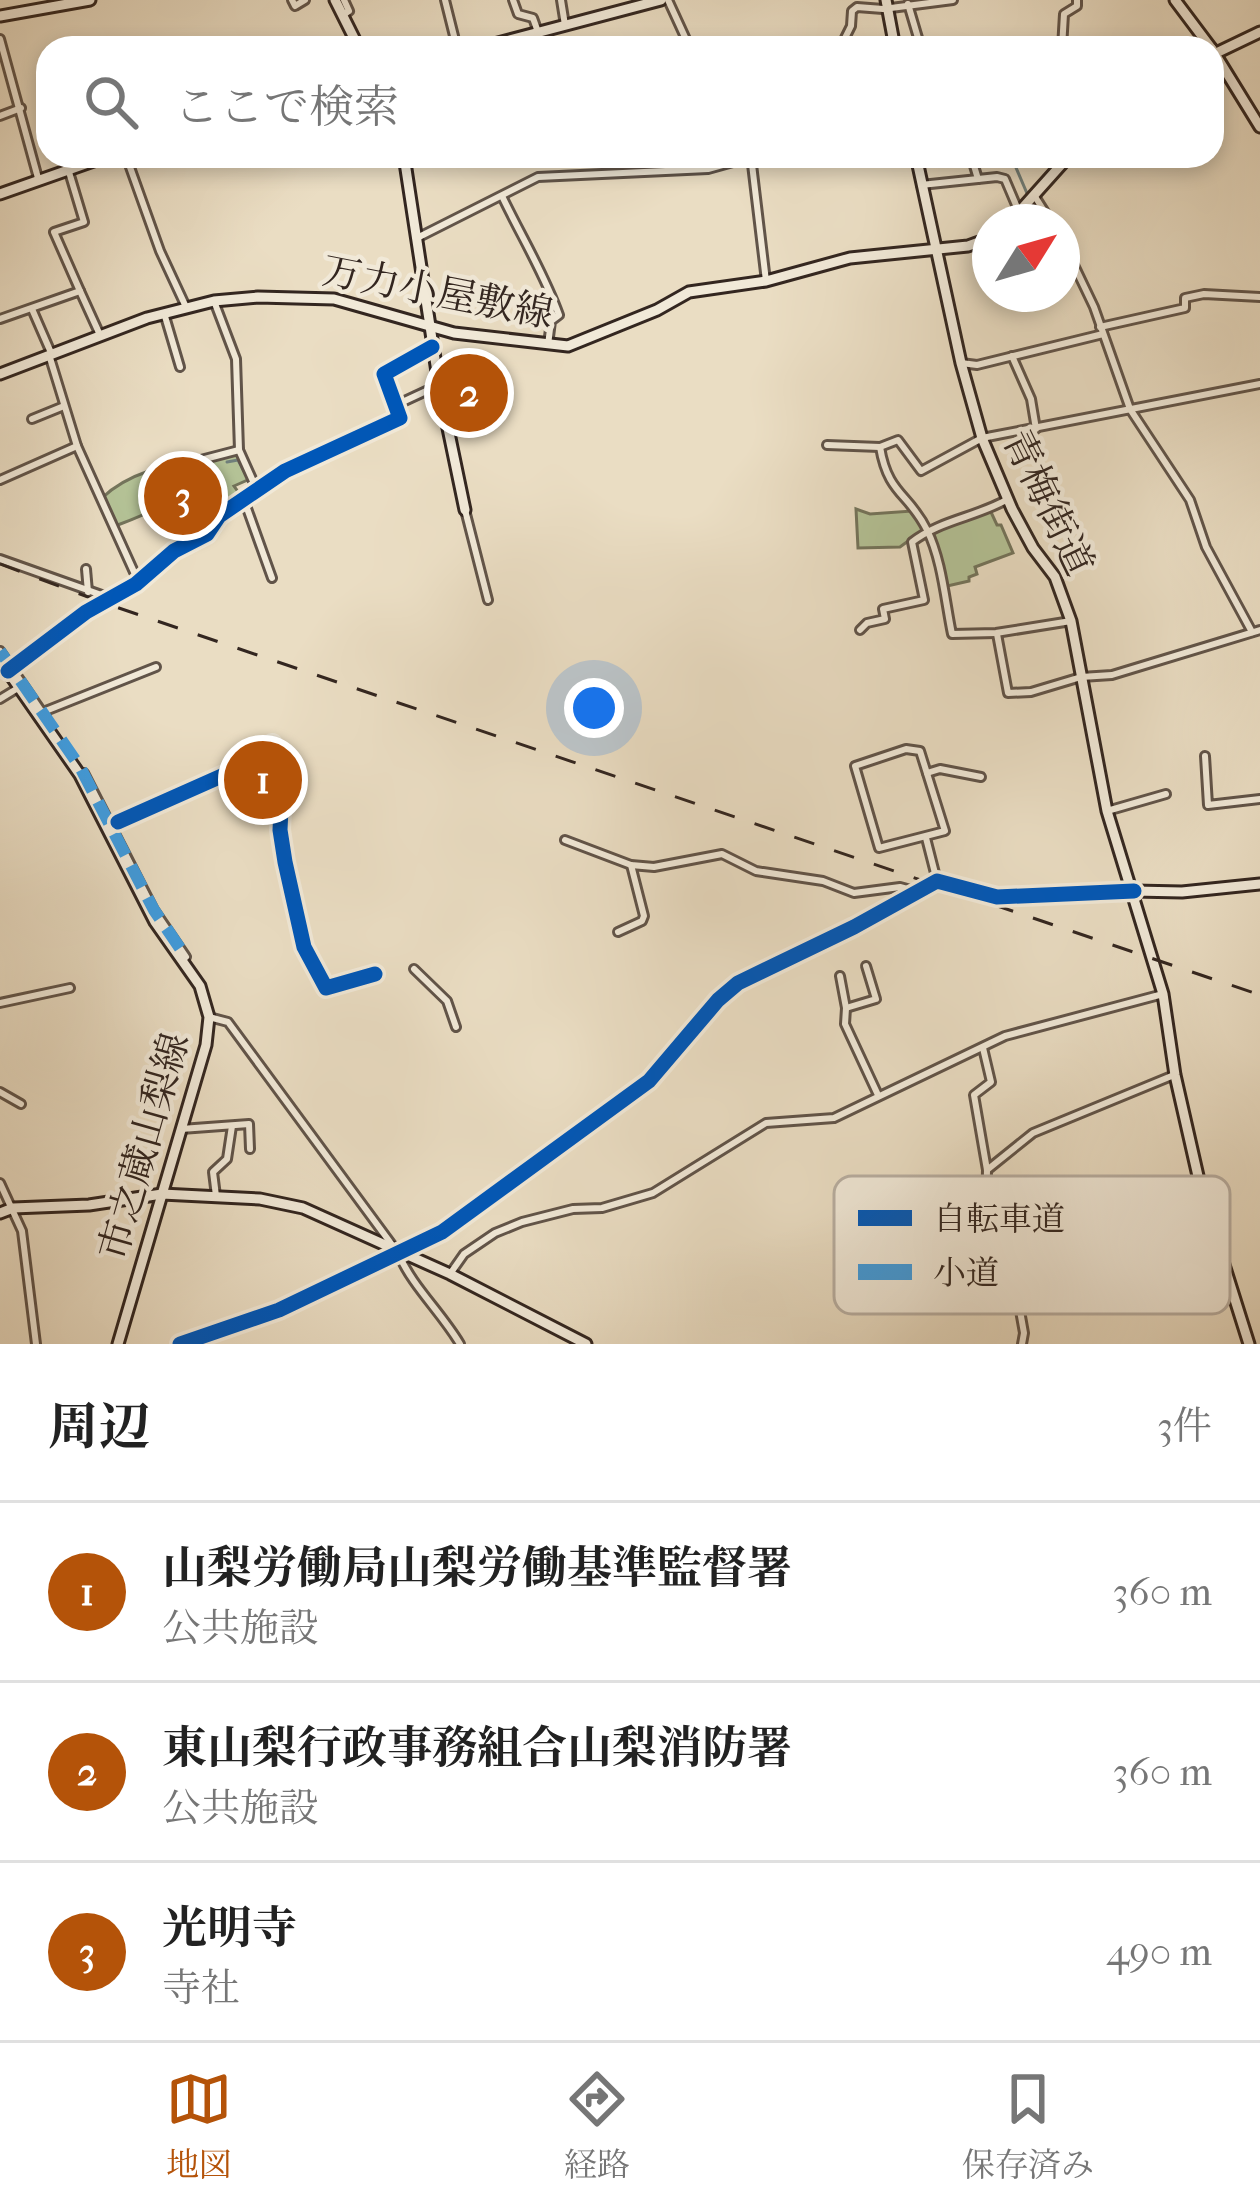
<!DOCTYPE html>
<html lang="ja">
<meta charset="utf-8">
<style>
body{margin:0;font-family:"IM FELL French Canon","Noto Serif JP",serif;background:#f6f6f6;color:#222}
.compass{position:absolute;left:972px;top:204px;width:108px;height:108px;border-radius:50%;background:#fff;box-shadow:0 6px 18px #0003;rotate:53deg}
.you{position:absolute;left:594px;top:708px;width:42px;height:42px;margin:-30px;border:9px solid #fff;border-radius:50%;background:#1a73e8;box-shadow:0 0 0 18px #1a73e833}
.badge{display:grid;place-items:center;width:78px;height:78px;border-radius:50%;background:#b45309;color:#fff;font-size:39px;font-weight:700}
.pin{position:absolute;translate:-50% -50%;border:6px solid #fff;box-shadow:0 3px 12px #0006}
.list{margin:0;padding:0;list-style:none}
h2{display:flex;justify-content:space-between;align-items:center;height:156px;margin:0;padding:0 48px;font-size:51px}
h2 small{font-size:39px;font-weight:400;color:#767676}
.list li{display:grid;grid-template-columns:78px 1fr auto;gap:36px;align-items:center;box-sizing:border-box;height:180px;padding:0 48px;border-top:3px solid #e0e0e0}
.list b{display:block;font-size:45px;white-space:nowrap}
.list p{margin:0;font-size:39px;white-space:nowrap;color:#767676}
.list em{font-size:39px;font-style:normal;color:#767676}
.icon{flex:none;width:66px;height:66px;fill:none;stroke:currentColor;stroke-width:2;stroke-linecap:round;stroke-linejoin:round}
.map{position:relative;flex:none;width:1260px;height:1344px;overflow:hidden}
.search{position:absolute;background:#fff;box-shadow:0 6px 18px #0003;left:36px;right:36px;top:36px;height:132px;display:flex;align-items:center;gap:30px;box-sizing:border-box;padding:0 42px;border-radius:36px;color:#767676;font-size:45px}
.sheet{height:696px;background:#fff}
nav{display:flex;justify-content:space-around;align-items:center;box-sizing:border-box;height:168px;border-top:3px solid #e0e0e0;background:#fff;font-size:33px;color:#767676}
nav a{display:grid;justify-items:center;gap:6px}
nav .on{color:#b45309}
.map>svg:first-child{display:block}
.green{fill:#b4c296;stroke:#74745b;stroke-width:3}
.lines{fill:none;stroke-linecap:round;stroke-linejoin:round}
.stream{stroke:#707f7b;stroke-width:3}
.street-casing{stroke:#615449;stroke-width:12}
.secondary-casing{stroke:#332620;stroke-width:15}
.street{stroke:#f1e9d8;stroke-width:6}
.secondary{stroke:#f1e9d8;stroke-width:9}
.rail{stroke:#332620;stroke-width:3;stroke-dasharray:21 21;stroke-linecap:butt}
.quiet{stroke:#3e9ce0;stroke-width:12;stroke-dasharray:24 12;stroke-linecap:butt}
.cycleway-casing{stroke:#f1e9d8;stroke-width:22}
.cycleway{stroke:#0057b8;stroke-width:15}
.labels{text-anchor:middle;stroke-width:9;stroke-linejoin:round;paint-order:stroke}
.street-label{font-size:39px;fill:#332620;stroke:#f1e9d8}
.key{fill:#f1e9d8;stroke:#b8aea1;stroke-width:3}
.key-label{font-size:33px;fill:#332620}
</style>
<div class="map">
<svg width="1260" height="1344" viewBox="0 0 1260 1344">
<rect width="100%" height="100%" fill="#eaddc3"/>
<filter id="stains"><feTurbulence type="fractalNoise" baseFrequency=".00167" numOctaves="4"/><feColorMatrix values="0 0 0 0 .2 0 0 0 0 .09 0 0 0 0 .02 0 0 0 .5 -.17"/></filter>
<radialGradient id="worn" r=".72"><stop offset=".6" stop-color="#630" stop-opacity="0"/><stop offset="1" stop-color="#630" stop-opacity=".3"/></radialGradient>
<g class="green">
<path d="M239,450L252,478L234,486L244,500L219,516L207,483C187,484 178,496 162,505C148,514 131,520 115,526L102,498C137,464 193,462 239,450Z"/>
<path d="M856,509L870,514L912,511L923,530L900,547L858,548Z"/>
<path d="M990,510L997,525H1001L1013,553L975,567L977,574L969,577V581L943,587L927,533Z"/>
</g>
<g class="lines">
<g class="stream">
<path d="M1011,156L1029,198"/>
<path d="M227,462L238,460L253,488"/>
</g>
<defs>
<g id="street">
<path d="M292,0L295,6L305,0"/>
<path d="M445,0L457,48"/>
<path d="M513,0L518,14L533,18L538,32"/>
<path d="M561,0L565,25"/>
<path d="M668,0L690,48"/>
<path d="M908,4L921,48"/>
<path d="M343,15L349,11L344,0"/>
<path d="M0,39L38,178"/>
<path d="M840,48L851,26L852,11L857,7L883,9L953,0"/>
<path d="M1062,48L1064,14L1077,6V0"/>
<path d="M0,116L21,108"/>
<path d="M126,156L160,251L186,307"/>
<path d="M751,156L766,281"/>
<path d="M971,156L978,179"/>
<path d="M69,172L84,222L54,232L80,291"/>
<path d="M921,185L997,177L1005,179L1019,212"/>
<path d="M1034,195L1051,222"/>
<path d="M502,196C521,236 544,273 559,315L551,321L548,345"/>
<path d="M417,238L538,177L708,169L751,157"/>
<path d="M1062,240L1094,307L1130,409L1190,500L1206,547L1252,632"/>
<path d="M214,301L236,359L239,450L257,490"/>
<path d="M32,309L52,355"/>
<path d="M164,313L180,367"/>
<path d="M0,319L80,291L100,335"/>
<path d="M1100,327L1185,308V298L1204,294L1260,297"/>
<path d="M1012,356L1031,399L1036,429"/>
<path d="M50,358L77,446L134,572L141,580"/>
<path d="M961,363L977,365L1103,334"/>
<path d="M396,405L439,385"/>
<path d="M32,419L64,406"/>
<path d="M827,445L880,447L898,440L921,471L982,438L1260,384"/>
<path d="M880,447C888,495 909,493 927,530C942,560 945,600 952,634L996,633L1071,621"/>
<path d="M193,462L239,450"/>
<path d="M0,480L77,446"/>
<path d="M244,500L272,578"/>
<path d="M465,510L488,600"/>
<path d="M0,559L110,598"/>
<path d="M86,569L88,592"/>
<path d="M860,630L867,623L885,619L883,609L924,600L912,542C940,520 977,517 1008,499"/>
<path d="M997,634L1008,693L1031,692L1081,677L1112,675L1260,630"/>
<path d="M0,651L46,718"/>
<path d="M8,671L86,612L136,584L174,551L207,534L219,516L285,471L400,418L384,374L432,347"/>
<path d="M0,699L18,688"/>
<path d="M43,712L156,667"/>
<path d="M906,749L920,751L945,831L879,848L855,766Z"/>
<path d="M1205,756L1208,805L1260,799"/>
<path d="M84,773L154,910L186,957"/>
<path d="M927,773L940,769L981,777"/>
<path d="M1107,811L1166,794"/>
<path d="M118,822L251,763L272,744L282,787L280,830L285,862L304,947L326,988L375,974"/>
<path d="M926,838L937,881"/>
<path d="M565,840L631,865L654,867L722,854L756,871L823,881L854,893L900,887L918,892"/>
<path d="M618,932L642,921L644,916L631,865"/>
<path d="M414,969L447,1001L456,1027"/>
<path d="M840,976L846,1008L845,1024L878,1095"/>
<path d="M0,1003L70,988"/>
<path d="M846,1008L876,999L866,966"/>
<path d="M209,1017L228,1022L398,1253C412,1286 441,1312 460,1344"/>
<path d="M983,1048L991,1082L974,1095L987,1170L986,1213L996,1226L1015,1283L1024,1333L1022,1344"/>
<path d="M0,1092L21,1104"/>
<path d="M181,1129L249,1124L250,1149"/>
<path d="M987,1170L1033,1133L1174,1075"/>
<path d="M0,1183L22,1231L36,1344"/>
<path d="M216,1196L213,1172L227,1159L232,1126"/>
<path d="M450,1274L464,1254L495,1233L522,1222L573,1209L602,1208L653,1193L766,1123L834,1118L1005,1036L1163,994"/>
<path d="M180,1344L279,1310L442,1232L649,1081L718,1000L738,983L854,927L937,881L997,897L1129,891"/>
</g>
<g id="secondary">
<path d="M335,0L359,48"/>
<path d="M886,0L895,48"/>
<path d="M1175,0L1211,48"/>
<path d="M0,16L90,0"/>
<path d="M479,48L661,0"/>
<path d="M1212,49L1260,127"/>
<path d="M1212,55L1260,32"/>
<path d="M404,156L439,385L465,510"/>
<path d="M916,156L961,363L982,438L1012,509L1033,548L1055,577L1071,621L1107,811L1163,994L1175,1075L1203,1198L1249,1344"/>
<path d="M0,194L108,156"/>
<path d="M1010,222L1069,156"/>
<path d="M0,374L147,318L214,301L258,297L334,299L454,333L568,346L657,310L689,292L766,281L850,258L968,246L990,238"/>
<path d="M0,660L80,775L155,922L200,986L209,1017L206,1045L118,1344"/>
<path d="M1134,891L1182,892L1260,884"/>
<path d="M0,1213L13,1208L89,1205L162,1194L260,1199L303,1208L450,1274L586,1344"/>
</g>
</defs>
<use href="#street" class="street-casing"/>
<use href="#secondary" class="secondary-casing"/>
<use href="#street" class="street"/>
<use href="#secondary" class="secondary"/>
<path class="rail" d="M0,564L104,603L1260,995"/>
<path class="quiet" d="M0,651L80,767L154,910L186,957"/>
<defs>
<g id="cycleway">
<path d="M8,671L86,612L136,584L174,551L207,534L219,516L285,471L400,418L384,374L432,347"/>
<path d="M118,822L251,763L272,744L282,787L280,830L285,862L304,947L326,988L375,974"/>
<path d="M180,1344L279,1310L442,1232L649,1081L718,1000L738,983L854,927L937,881L997,897L1134,891"/>
</g>
</defs>
<use href="#cycleway" class="cycleway-casing"/>
<use href="#cycleway" class="cycleway"/>
</g>
<g class="labels">
<g class="street-label">
<text transform="translate(438 291) rotate(11)" y="14">万力小屋敷線</text>
<text transform="translate(1049 502) rotate(64)" y="14">青梅街道</text>
<text transform="translate(143 1146) rotate(-74)" y="14">市之蔵山梨線</text>
</g>
</g>
<rect x="834" y="1176" width="396" height="138" rx="18" class="key"/>
<rect x="858" y="1210" width="54" height="16" fill="#0057b8"/>
<rect x="858" y="1264" width="54" height="16" fill="#3e9ce0"/>
<g class="key-label">
<text x="933" y="1230">自転車道</text>
<text x="933" y="1284">小道</text>
</g>
<rect width="100%" height="100%" filter="url(#stains)"/>
<rect width="100%" height="100%" fill="url(#worn)"/>
</svg>
<svg class="compass" viewBox="-18 -18 36 36"><path d="M0-13l5 13h-10z" fill="#e53935"/><path d="M0 13l5-13h-10z" fill="#767676"/></svg>
<div class="you"></div>
<div class="pin badge" style="left:263px;top:780px">1</div>
<div class="pin badge" style="left:469px;top:393px">2</div>
<div class="pin badge" style="left:183px;top:496px">3</div>
<div class="search"><svg class="icon" aria-label="search" viewBox="0 0 24 24"><circle cx="10" cy="10" r="6"/><path d="M15 15l6 6"/></svg>ここで検索</div>
</div>
<section class="sheet">
<h2>周辺<small>3件</small></h2>
<ul class="list">
<li><span class="badge">1</span><div><b>山梨労働局山梨労働基準監督署</b><p>公共施設</p></div><em>360 m</em></li>
<li><span class="badge">2</span><div><b>東山梨行政事務組合山梨消防署</b><p>公共施設</p></div><em>360 m</em></li>
<li><span class="badge">3</span><div><b>光明寺</b><p>寺社</p></div><em>490 m</em></li>
</ul>
</section>
<nav>
<a class="on"><svg class="icon" aria-label="map" viewBox="0 0 24 24"><path d="M3 6l6-2 6 2 6-2v14l-6 2-6-2-6 2zM9 4v14M15 6v14"/></svg>地図</a>
<a><svg class="icon" aria-label="directions" viewBox="0 0 24 24"><path d="M12 3l9 9-9 9-9-9zM9 14v-3h6M13 9l2 2-2 2"/></svg>経路</a>
<a><svg class="icon" aria-label="saved" viewBox="0 0 24 24"><path d="M7 4h10v16l-5-4-5 4z"/></svg>保存済み</a>
</nav>
